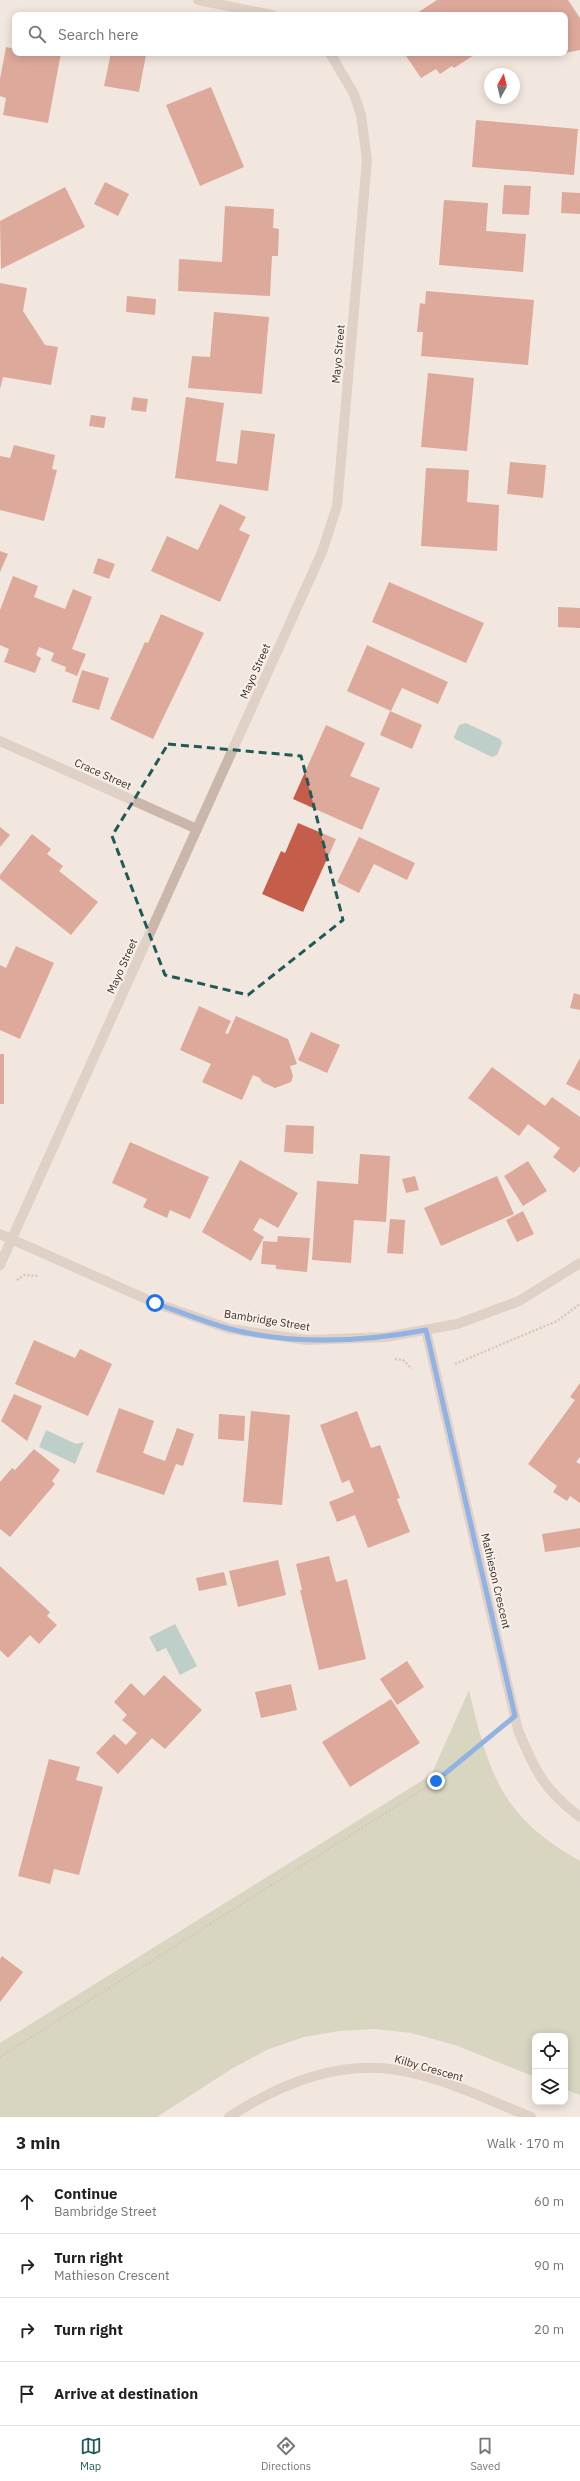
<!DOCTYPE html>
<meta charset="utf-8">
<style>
body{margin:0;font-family:"IBM Plex Sans",sans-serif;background:#f6f6f6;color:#202124}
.controls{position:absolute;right:12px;bottom:12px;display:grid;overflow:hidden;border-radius:8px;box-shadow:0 2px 10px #0003}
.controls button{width:36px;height:36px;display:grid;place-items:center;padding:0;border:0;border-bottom:1px solid #e0e0e0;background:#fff;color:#202124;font:20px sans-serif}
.compass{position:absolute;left:484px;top:68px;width:36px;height:36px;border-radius:50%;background:#fff;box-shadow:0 2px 10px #0003;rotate:8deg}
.stop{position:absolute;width:12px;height:12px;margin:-9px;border:3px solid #1a73e8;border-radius:50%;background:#fff}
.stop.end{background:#1a73e8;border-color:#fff;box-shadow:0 1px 4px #0008}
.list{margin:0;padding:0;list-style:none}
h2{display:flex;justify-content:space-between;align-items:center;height:52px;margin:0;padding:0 16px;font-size:17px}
h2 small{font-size:13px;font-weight:400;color:#757577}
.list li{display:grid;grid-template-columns:26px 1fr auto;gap:12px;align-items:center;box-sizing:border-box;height:64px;padding:0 16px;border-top:1px solid #e0e0e0}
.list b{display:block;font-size:15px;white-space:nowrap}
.list p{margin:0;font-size:13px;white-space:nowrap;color:#757577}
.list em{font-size:13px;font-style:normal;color:#757577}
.icon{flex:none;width:22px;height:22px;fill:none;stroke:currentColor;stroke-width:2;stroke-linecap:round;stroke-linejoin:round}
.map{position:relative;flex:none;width:580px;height:2117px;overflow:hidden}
.search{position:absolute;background:#fff;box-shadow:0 2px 10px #0003;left:12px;right:12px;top:12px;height:44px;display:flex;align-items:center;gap:10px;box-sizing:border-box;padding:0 14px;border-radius:8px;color:#757577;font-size:15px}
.sheet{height:308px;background:#fff}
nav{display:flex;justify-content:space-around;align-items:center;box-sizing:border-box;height:56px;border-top:1px solid #e0e0e0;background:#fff;font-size:11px;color:#757577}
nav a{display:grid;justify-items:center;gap:2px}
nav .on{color:#1f5958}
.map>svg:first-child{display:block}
.green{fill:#b9c19e}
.water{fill:#7eafad}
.building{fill:#c45e4b}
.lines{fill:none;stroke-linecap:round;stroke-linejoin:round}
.path{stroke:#b6a094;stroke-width:2.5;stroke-dasharray:2 2;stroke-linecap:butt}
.street{stroke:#cab6aa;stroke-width:10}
.route{stroke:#1a73e8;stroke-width:5}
.marked{fill:none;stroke:#1f5958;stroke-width:3;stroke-dasharray:8 5;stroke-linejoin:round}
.labels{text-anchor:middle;stroke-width:3.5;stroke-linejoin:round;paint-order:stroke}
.street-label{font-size:11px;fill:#382d2a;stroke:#faf2eb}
</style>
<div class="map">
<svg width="580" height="2117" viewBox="0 0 580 2117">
<rect width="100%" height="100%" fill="#f2e7de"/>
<path class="green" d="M469,1690C489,1775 501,1816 580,1861V2095L565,2089V2036H535V2077L455,2045L411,2033L375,2029L339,2031L304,2037L269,2049L233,2068L157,2117H0V2043L431,1775Z"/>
<g class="water">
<path d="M466,723L500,739L502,743L497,755L492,757L455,739L454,737L459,725Z"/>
<path d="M46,1430L76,1444L84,1442L75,1464L39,1447Z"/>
<path d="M175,1624L197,1666L180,1675L166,1648L157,1652L149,1637Z"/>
</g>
<g class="building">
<path d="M437,0H568L580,18V50L565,53V15H414Z"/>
<path d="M6,47L15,49V53H61L48,123L3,115L6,98L0,96V79Z"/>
<path d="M111,53L146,55L139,92L104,86Z"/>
<path d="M404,53H477L454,68L452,66L440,74L436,69L421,78Z"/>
<path d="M211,87L244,167L200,186L166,105Z"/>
<path d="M476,120L578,129L574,175L472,167Z"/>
<path d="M105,182L129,194L118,216L94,204Z"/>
<path d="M504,185L531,186L529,215L502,214Z"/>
<path d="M65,187L85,227L1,269L0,221Z"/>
<path d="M562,192L580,193V214L561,213Z"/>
<path d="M444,200L488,203L486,231L526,234L523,272L439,265Z"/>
<path d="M225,206L274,209L273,228L279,229L278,256H272L270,296L178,291L179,259L222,262Z"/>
<path d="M0,283L27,288L23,311L45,345L58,347L51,385L3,377L0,389Z"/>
<path d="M426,291L534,300L528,365L421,356L423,332H417L420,303L425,304Z"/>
<path d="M127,296L156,299L155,315L126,312Z"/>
<path d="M214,312L269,317L262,394L188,388L192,356L210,357Z"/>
<path d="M428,373L474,378L467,451L421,447Z"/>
<path d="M133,397L148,399L146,412L131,410Z"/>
<path d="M186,397L224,403L216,461L237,464L241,430L275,434L268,491L175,478Z"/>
<path d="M91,415L106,417L104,428L89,426Z"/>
<path d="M14,445L55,455L52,469L57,470L44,521L0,510V456L10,458Z"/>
<path d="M510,462L546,465L543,498L507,494Z"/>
<path d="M426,468L469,470L467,502L499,505L497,551L421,546Z"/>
<path d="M220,504L246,517L239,530L250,535L220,602L151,571L167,536L198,550Z"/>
<path d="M0,551L8,554L0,572Z"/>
<path d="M98,558L115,564L109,579L93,573Z"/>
<path d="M13,576L38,586L34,597L65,609L73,589L92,597L72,649L86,654L77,676L65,671L66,667L51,661L54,653L39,647L36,655L41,658L35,673L4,662L9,649L0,645V610Z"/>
<path d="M389,582L484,623L466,663L372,622Z"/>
<path d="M558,607L580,608V628L558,627Z"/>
<path d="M161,614L204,633L153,739L110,719L145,642L148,643Z"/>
<path d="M367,645L448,682L438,704L402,688L391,711L347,691Z"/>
<path d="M82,670L109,678L99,710L72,702Z"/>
<path d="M390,711L422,725L412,749L380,735Z"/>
<path d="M326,725L365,743L350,776L380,788L362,830L293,799Z"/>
<path d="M298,823L336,839L303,912L262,894L281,851L285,853Z"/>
<path d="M0,827L10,835L0,847Z"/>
<path d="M32,834L51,849L47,854L63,866L59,871L98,902L71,935L0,879V875Z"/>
<path d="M359,837L415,863L407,880L374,864L359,893L337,882Z"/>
<path d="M16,946L54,963L20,1039L0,1030V965L6,968Z"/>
<path d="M574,993L580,995V1010L570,1008Z"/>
<path d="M199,1006L231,1021L225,1033L228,1034L236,1016L288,1039L297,1064L290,1066L293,1076L291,1082L275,1088L262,1082L260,1078L253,1075L242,1100L202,1082L211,1064L180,1050Z"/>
<path d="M311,1032L340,1045L327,1073L298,1060Z"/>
<rect x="0" y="1054" width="4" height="50"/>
<path d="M580,1058V1091L566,1084Z"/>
<path d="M492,1067L545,1106L552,1097L580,1117V1166L574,1173L553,1157L560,1148L528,1124L519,1136L468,1098Z"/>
<path d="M286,1125L314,1126L313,1154L284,1152Z"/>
<path d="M130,1142L209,1177L190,1219L170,1210L167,1218L143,1207L147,1199L112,1183Z"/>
<path d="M360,1154L390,1156L386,1222L354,1220L351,1263L312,1260L317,1181L358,1184Z"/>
<path d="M240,1160L298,1193L278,1228L260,1218L253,1230L264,1237L251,1261L202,1232Z"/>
<path d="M528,1161L547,1191L523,1206L504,1176Z"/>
<path d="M415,1176L419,1190L406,1193L402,1179Z"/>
<path d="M497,1176L514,1214L441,1246L424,1208Z"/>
<path d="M523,1211L534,1234L517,1242L506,1220Z"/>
<path d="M390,1219L405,1220L403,1254L387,1253Z"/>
<path d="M278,1236L310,1238L307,1272L276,1269V1265L261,1264L263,1241L277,1242Z"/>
<path d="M34,1340L75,1358L80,1349L112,1364L88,1416L15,1384Z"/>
<path d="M580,1383V1457L576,1462L580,1464V1503L570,1496L567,1501L553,1492L557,1486L528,1464L575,1400L570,1397Z"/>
<path d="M14,1394L42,1406L27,1441L1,1421Z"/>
<path d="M119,1408L154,1421L143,1453L165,1461L177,1428L194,1434L183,1466L176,1464L164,1495L96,1472Z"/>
<path d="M251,1411L290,1415L282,1505L243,1502Z"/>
<path d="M357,1411L371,1448L380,1445L400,1498L397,1499L410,1532L368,1548L355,1515L337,1522L329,1502L354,1492L349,1480L342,1483L320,1425Z"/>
<path d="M219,1414L245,1416L244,1441L218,1439Z"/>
<path d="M34,1449L60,1470L52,1481L55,1484L10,1537L0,1529V1482L12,1468L15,1470Z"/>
<path d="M580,1528V1547L545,1552L542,1534Z"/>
<path d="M329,1556L336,1582L347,1579L366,1659L319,1670L300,1590H302L296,1564Z"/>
<path d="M278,1560L286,1595L238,1607L229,1571Z"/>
<path d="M0,1566L50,1612L47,1616L57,1625L39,1644L30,1635L8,1658L0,1650Z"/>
<path d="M224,1572L227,1585L199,1591L196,1578Z"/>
<path d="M407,1661L424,1687L397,1705L380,1679Z"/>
<path d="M164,1675L202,1710L165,1749L152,1738L118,1774L96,1753L114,1734L126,1745L137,1733L122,1720L127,1715L114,1702L131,1683L144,1696Z"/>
<path d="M291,1684L297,1710L261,1718L255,1692Z"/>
<path d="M391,1699L420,1743L350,1787L322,1742Z"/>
<path d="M49,1759L80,1767L76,1780L103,1787L79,1875L54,1869L50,1884L18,1876Z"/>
<path d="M2,1956L23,1972L0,2002V1959Z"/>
</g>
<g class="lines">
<g class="path">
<path d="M17,1280L24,1275L38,1276"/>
<path d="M395,1359L403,1360L412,1369"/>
<path d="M455,1364L557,1321L580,1304"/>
<path d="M0,2057L436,1781L497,1731"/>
</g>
<g class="street">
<path d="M198,0L272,15"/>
<path d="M0,741L197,829"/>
<path d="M0,1234L155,1303L230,1329L307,1340L386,1337L457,1324L519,1301L580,1263"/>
<path d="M0,1265L322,552L337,506L367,160L361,115L354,94L330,53"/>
<path d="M426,1330L518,1730C535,1771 544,1790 580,1817"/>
<path d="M229,2117C278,2085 337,2060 397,2070C443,2077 488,2100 531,2117"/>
</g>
</g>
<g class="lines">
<path class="route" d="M155,1303C180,1312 205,1322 230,1329C293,1345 362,1342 426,1330L515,1716L436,1781"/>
</g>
<path d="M0 0H580V2117H0ZM168,744L301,756L343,920L248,995L165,975L112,836Z" fill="#f2e7de" fill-opacity=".55" fill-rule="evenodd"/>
<path class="marked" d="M168,744L301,756L343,920L248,995L165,975L112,836Z"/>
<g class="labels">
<g class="street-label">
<text transform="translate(338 354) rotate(-85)" y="4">Mayo Street</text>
<text transform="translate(255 671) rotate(-66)" y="4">Mayo Street</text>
<text transform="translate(103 774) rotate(24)" y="4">Crace Street</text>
<text transform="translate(122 966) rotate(-66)" y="4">Mayo Street</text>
<text transform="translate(267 1320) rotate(9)" y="4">Bambridge Street</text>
<text transform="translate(496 1581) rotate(77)" y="4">Mathieson Crescent</text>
<text transform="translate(429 2068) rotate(16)" y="4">Kilby Crescent</text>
</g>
</g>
</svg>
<div class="controls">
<button><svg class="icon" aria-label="locate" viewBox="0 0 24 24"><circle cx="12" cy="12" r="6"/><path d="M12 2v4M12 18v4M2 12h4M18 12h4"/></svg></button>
<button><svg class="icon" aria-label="layers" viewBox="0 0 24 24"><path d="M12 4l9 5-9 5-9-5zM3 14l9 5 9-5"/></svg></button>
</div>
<svg class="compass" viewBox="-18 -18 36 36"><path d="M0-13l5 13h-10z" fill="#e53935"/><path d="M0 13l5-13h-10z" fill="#757577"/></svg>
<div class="stop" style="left:155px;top:1303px"></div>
<div class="stop end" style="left:436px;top:1781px"></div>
<div class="search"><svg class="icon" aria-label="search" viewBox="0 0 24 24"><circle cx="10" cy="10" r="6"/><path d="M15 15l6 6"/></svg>Search here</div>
</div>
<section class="sheet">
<h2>3 min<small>Walk · 170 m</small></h2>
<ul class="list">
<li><svg class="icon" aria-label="ahead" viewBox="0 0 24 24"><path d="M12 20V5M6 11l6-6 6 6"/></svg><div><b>Continue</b><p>Bambridge Street</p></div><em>60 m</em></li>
<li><svg class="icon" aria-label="right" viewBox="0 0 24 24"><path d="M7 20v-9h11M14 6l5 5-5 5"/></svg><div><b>Turn right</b><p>Mathieson Crescent</p></div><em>90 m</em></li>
<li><svg class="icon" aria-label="right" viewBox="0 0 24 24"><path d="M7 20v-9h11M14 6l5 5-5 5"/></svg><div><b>Turn right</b></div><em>20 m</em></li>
<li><svg class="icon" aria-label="arrive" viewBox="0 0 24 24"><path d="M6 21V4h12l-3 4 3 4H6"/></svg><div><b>Arrive at destination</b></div></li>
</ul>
</section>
<nav>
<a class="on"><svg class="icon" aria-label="map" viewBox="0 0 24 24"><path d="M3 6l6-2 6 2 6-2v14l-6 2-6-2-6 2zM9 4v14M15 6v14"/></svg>Map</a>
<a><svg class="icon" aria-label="directions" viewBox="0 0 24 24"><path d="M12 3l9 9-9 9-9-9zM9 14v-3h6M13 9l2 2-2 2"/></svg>Directions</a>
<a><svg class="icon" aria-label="saved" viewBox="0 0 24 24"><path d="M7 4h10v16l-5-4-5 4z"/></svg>Saved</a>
</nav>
